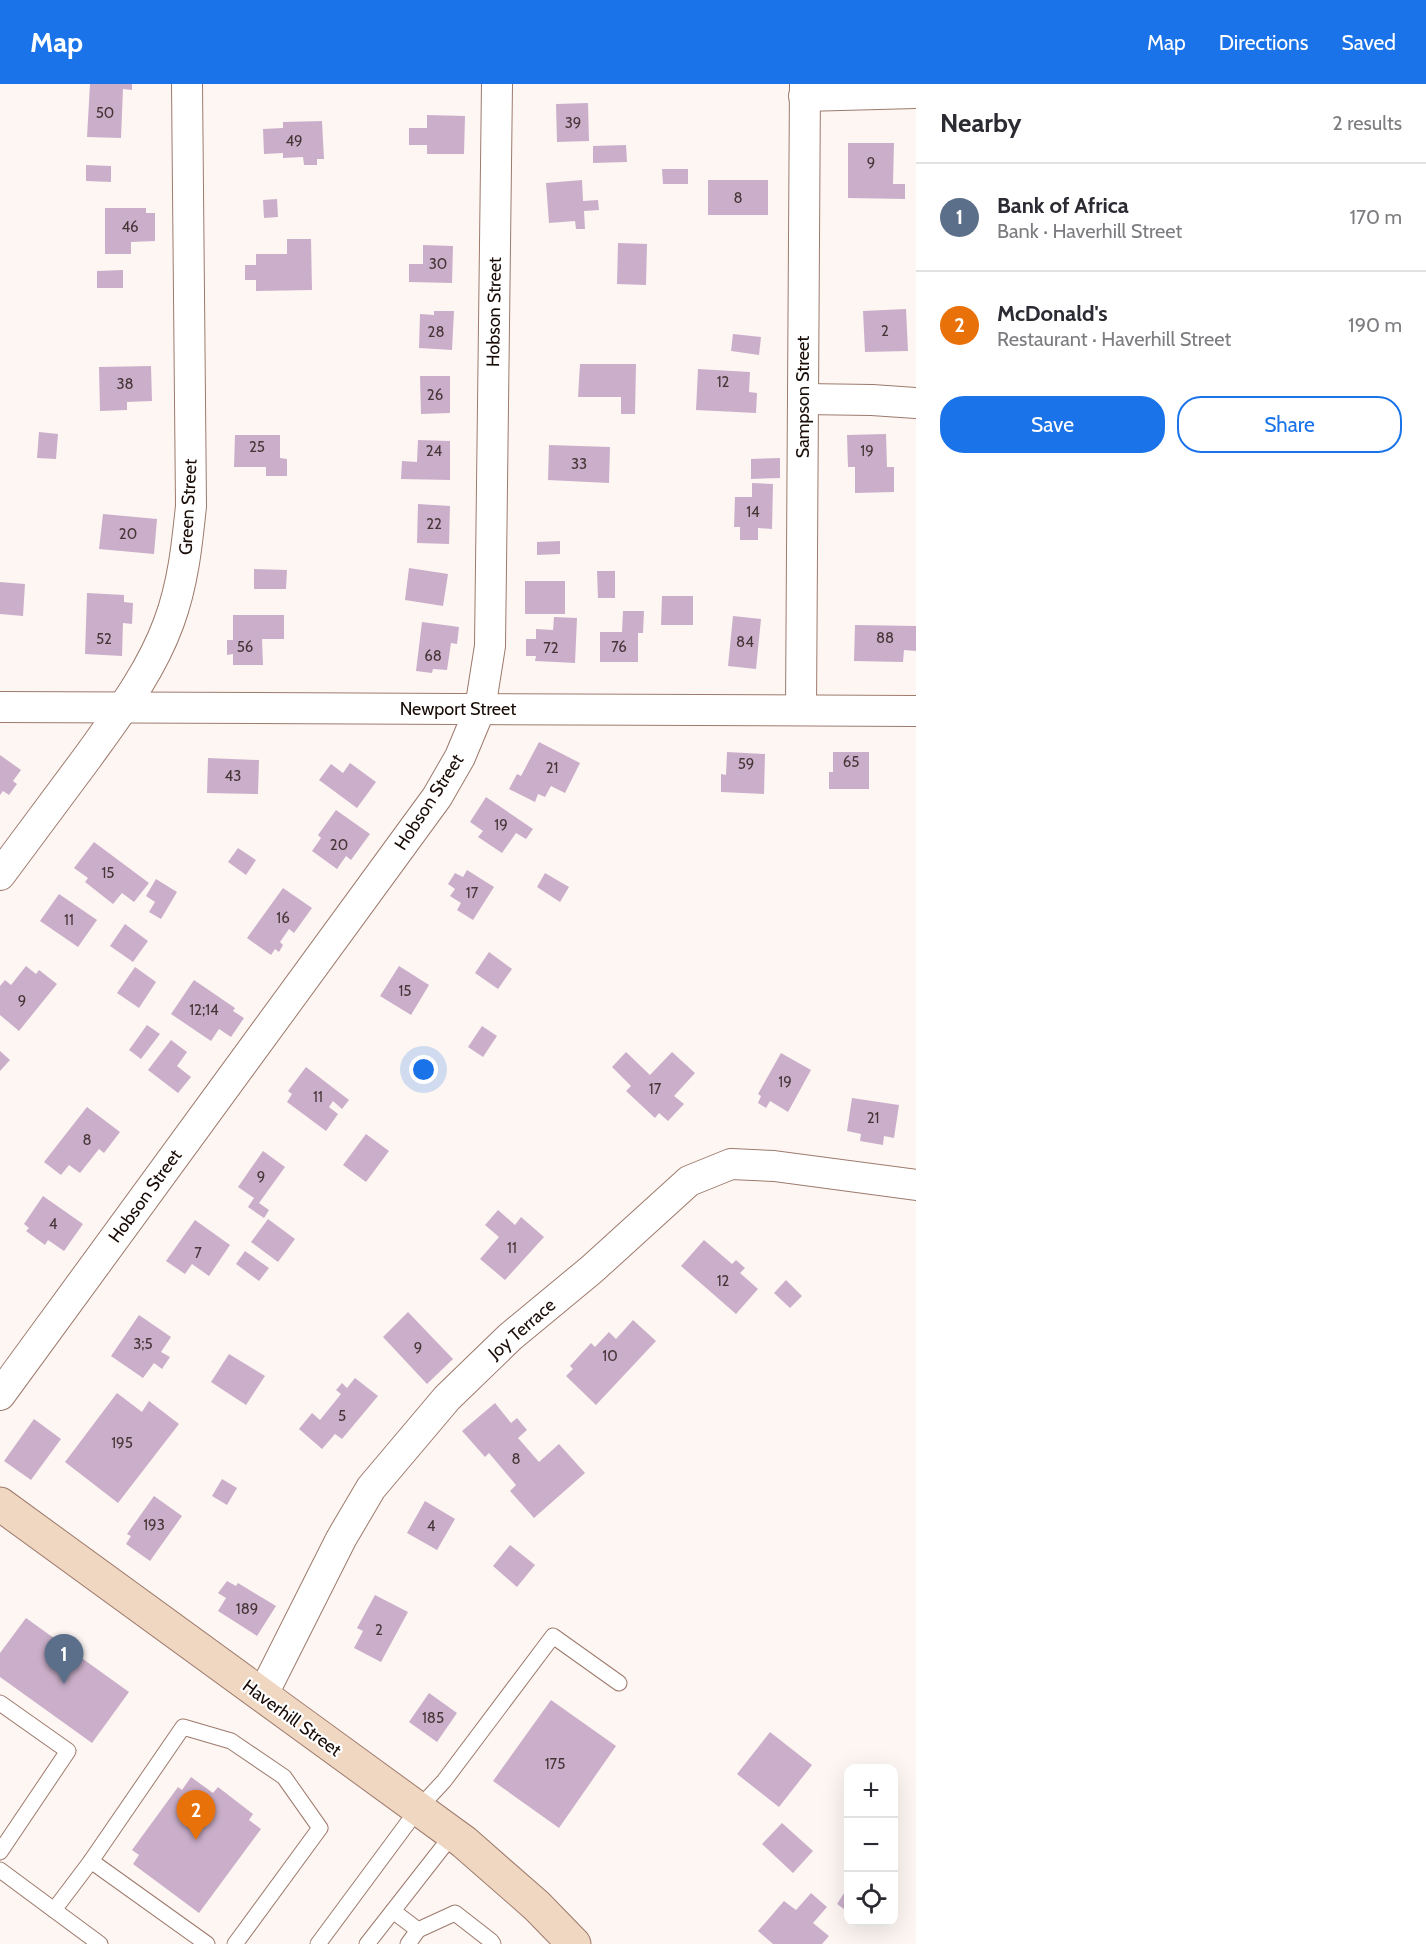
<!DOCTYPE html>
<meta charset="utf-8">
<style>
body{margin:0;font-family:Cabin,sans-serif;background:#f7f7f7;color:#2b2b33}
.controls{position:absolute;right:18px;bottom:18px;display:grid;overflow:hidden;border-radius:12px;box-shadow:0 6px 24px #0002}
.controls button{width:54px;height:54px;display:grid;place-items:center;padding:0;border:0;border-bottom:2px solid #e1e1e2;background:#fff;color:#2b2b33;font:30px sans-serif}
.you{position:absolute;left:424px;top:986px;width:21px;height:21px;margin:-15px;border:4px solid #fff;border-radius:50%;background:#1a73e8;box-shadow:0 0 0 9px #1a73e833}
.badge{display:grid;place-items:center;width:39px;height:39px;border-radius:50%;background:#1a73e8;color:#fff;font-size:20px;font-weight:700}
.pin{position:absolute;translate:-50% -50px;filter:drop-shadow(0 2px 3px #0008)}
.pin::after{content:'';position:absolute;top:32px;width:21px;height:18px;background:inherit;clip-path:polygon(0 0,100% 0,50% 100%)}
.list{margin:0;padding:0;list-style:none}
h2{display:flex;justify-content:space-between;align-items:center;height:78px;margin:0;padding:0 24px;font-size:26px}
h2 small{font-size:20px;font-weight:400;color:#7c7c81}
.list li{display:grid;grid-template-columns:39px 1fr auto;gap:18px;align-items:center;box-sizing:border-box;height:108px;padding:0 24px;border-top:2px solid #e1e1e2}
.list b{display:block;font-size:22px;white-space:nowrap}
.list p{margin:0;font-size:20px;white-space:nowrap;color:#7c7c81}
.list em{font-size:20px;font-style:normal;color:#7c7c81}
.actions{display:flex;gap:12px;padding:18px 24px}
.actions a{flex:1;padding:14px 0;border:2px solid #1a73e8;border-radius:24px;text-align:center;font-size:21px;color:#1a73e8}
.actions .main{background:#1a73e8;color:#fff}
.icon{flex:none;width:33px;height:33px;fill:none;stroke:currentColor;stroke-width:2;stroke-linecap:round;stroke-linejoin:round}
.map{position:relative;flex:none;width:916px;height:1860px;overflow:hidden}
header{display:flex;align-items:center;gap:36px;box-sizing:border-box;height:84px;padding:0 30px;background:#1a73e8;color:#fff}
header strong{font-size:28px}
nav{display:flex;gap:33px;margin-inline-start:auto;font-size:21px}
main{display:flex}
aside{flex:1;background:#fff}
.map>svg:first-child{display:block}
.building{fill:#cbafca}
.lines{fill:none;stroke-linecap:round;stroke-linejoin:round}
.lane-casing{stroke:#9d7a6c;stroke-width:17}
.street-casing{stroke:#9d7a6c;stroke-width:32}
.secondary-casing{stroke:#9d7a6c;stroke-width:35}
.lane{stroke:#fff;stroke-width:15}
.street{stroke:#fff;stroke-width:30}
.secondary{stroke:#f0d7c1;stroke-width:33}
.labels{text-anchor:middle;stroke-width:4.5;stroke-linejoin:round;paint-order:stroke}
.number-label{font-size:15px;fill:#463638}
.street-label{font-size:18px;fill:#1a0d08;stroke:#fff}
</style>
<header>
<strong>Map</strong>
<nav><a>Map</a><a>Directions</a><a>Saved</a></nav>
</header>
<main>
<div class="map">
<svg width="916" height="1860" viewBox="0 0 916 1860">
<rect width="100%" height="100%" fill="#fef6f3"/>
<g class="building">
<path d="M90,0H132V6L123,5L121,54L87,53Z"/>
<path d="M588,19L589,57L557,58L556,20Z"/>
<path d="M427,31L465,32L464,70H427V61H409V44H427Z"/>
<path d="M322,37L324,75H317V81H304L303,73L283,74V69L264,70L263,45L283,44V38Z"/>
<path d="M848,59H894L893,100H905V115L848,114Z"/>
<path d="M626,61L627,78L593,79V62Z"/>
<path d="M86,81L111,82V98L86,97Z"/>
<path d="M662,85H688V100H663Z"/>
<path d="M582,96L583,117L598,116L599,126L584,127L585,145H576L575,137L549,139L546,99Z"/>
<rect x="708" y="96" width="60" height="35"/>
<path d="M277,115L278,133L264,134L263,116Z"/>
<path d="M105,124H146V129H155V157L131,158V170H105Z"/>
<path d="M287,155H311L312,206L256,207V196H245V181H256V170H287Z"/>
<path d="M618,159L647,160L646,201L617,200Z"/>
<path d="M423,161L453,162L452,199L409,198V180H423Z"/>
<path d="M123,186V204H97V187Z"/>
<path d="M906,225L908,267L865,268L863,227Z"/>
<path d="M434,227H454L452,266L419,264L420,230L434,231Z"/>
<path d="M733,250L761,253L759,271L731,267Z"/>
<path d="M580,280H636L635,330H621V313H578Z"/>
<path d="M151,282L152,317L127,318V326L100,327L99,283Z"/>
<path d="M698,285L750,288L749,308L757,309L756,329L696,326Z"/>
<path d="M420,292H450V329L421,330Z"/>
<path d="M39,348L58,350L56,375L37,374Z"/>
<path d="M886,350L887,383H894V408L855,409V383H848L847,351Z"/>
<path d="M235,351H280V374L287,375V392H266V383H234Z"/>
<path d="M418,356L450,357V396L401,395L402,377L417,378Z"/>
<path d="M549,361L610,363L609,399L548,396Z"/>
<path d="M780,374V394L751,395V375Z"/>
<path d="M752,399L773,400L772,445L758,444V456H740V443H734L735,413H752Z"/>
<path d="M418,420L450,422L449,460L417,459Z"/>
<path d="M103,430L157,435L154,470L99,465Z"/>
<path d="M560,457V470L537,471V458Z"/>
<path d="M409,484L448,490L443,522L405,516Z"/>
<path d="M254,485L287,486L286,505H254Z"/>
<path d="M597,487H615V514H598Z"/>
<rect x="525" y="497" width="40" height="33"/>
<path d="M0,498L25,500L23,532L0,530Z"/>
<path d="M87,509L124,511V518L133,519L132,540L123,539L122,572L85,570Z"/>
<path d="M662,512H693V541H661Z"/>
<path d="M623,527H644L643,549H638V578H600V548H622Z"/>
<path d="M233,531H284V555H262L263,581H233V570L227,571V556H233Z"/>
<path d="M733,532L761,535L756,585L728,582Z"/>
<path d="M554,533L577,534L575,579L535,577L536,572H526V555H536V545L553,546Z"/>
<path d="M422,538L459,543L457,560L451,559L447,586L433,585L432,589L416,587Z"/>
<path d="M855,541L916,542V567L904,566L903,578L854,577Z"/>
<path d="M539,658L580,679L565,709L551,702L545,713L538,710L535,718L509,705L517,690L521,692Z"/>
<path d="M727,668L765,670L764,710L721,708V690L726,691Z"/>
<path d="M833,668H869V705H829V688H833Z"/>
<path d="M0,671L21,686L13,697L17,700L9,711L3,707L0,711Z"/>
<path d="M208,674L259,676L258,710L207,709Z"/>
<path d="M350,679L376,698L357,724L319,696L331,680L343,689Z"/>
<path d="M486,713L533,745L526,755L516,749L502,769L478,753L483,747L470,738Z"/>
<path d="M336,726L370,750L351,776L346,772L337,785L312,767L321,754L318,751Z"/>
<path d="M94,758L149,799L134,818L122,809L113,820L85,798L88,794L74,784Z"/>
<path d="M238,764L256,776L246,791L228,778Z"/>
<path d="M467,786L494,803L473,836L457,826L461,819L450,812L455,805L448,800L455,789L463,793Z"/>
<path d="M545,789L569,803L560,818L537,803Z"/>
<path d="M156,795L177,808L161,835L149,828L155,818L146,812Z"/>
<path d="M283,804L312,824L294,849L289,845L280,858L283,861L279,868L275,865L271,871L247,854Z"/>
<path d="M59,810L97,836L78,863L40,837Z"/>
<path d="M125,840L148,857L133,878L110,862Z"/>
<path d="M489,868L512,885L498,905L475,889Z"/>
<path d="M26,882L36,890L39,886L57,900L19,947L0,931V902L5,896L11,901Z"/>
<path d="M399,882L429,901L411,931L380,912Z"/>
<path d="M135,883L156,898L139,924L117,909Z"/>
<path d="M194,896L235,924L233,927L244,934L231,953L219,945L211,957L171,930Z"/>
<path d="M147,941L160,950L141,975L129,966Z"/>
<path d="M482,942L497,952L483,973L468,963Z"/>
<path d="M171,956L187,968L177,982L191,993L178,1009L148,986Z"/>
<path d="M0,967L10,976L0,987Z"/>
<path d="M626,968L650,991L672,968L695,989L674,1012L684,1020L668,1037L659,1029L655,1034L626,1007L631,1002L612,983Z"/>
<path d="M781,969L811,986L788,1028L770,1017L766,1024L758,1019L761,1012L758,1010Z"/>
<path d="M306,983L349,1016L342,1025L333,1017L329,1023L338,1030L326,1047L287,1018L292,1010L288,1007Z"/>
<path d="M852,1014L899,1021L894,1054L884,1052L883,1061L860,1057L861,1050L847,1047Z"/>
<path d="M87,1023L120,1048L104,1069L99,1065L80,1089L69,1081L61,1091L44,1078Z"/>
<path d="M366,1050L389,1067L366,1098L343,1081Z"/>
<path d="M263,1067L285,1083L259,1119L269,1126L264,1134L248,1123L254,1114L238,1103Z"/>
<path d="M43,1112L83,1140L64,1167L48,1156L45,1161L26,1147L29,1144L24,1140Z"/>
<path d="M498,1126L515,1141L521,1133L544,1153L505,1196L480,1175L499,1153L485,1141Z"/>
<path d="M268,1135L295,1155L278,1178L251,1158Z"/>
<path d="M195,1136L230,1161L209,1192L192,1180L185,1190L166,1177Z"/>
<path d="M704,1156L732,1180L736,1176L745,1184L740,1189L758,1205L736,1230L681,1182Z"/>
<path d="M245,1167L269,1184L259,1197L236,1180Z"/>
<path d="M786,1196L802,1212L790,1224L774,1209Z"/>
<path d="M408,1228L453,1275L427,1300L383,1253Z"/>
<path d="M139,1231L171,1253L161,1268L170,1273L162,1285L154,1279L143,1294L111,1272Z"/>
<path d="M633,1236L656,1257L596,1321L566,1292L573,1285L570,1282L591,1259L595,1263L609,1248L616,1255Z"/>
<path d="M229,1270L265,1292L246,1321L211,1298Z"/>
<path d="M355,1294L378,1312L342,1355L335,1350L322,1365L299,1345L312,1329L320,1336L341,1310L336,1306L342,1299L347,1304Z"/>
<path d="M117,1309L142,1328L149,1317L179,1340L118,1419L65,1378Z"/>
<path d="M495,1319L511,1339L517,1334L527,1346L518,1354L539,1378L559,1360L585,1389L534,1434L510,1407L516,1401L489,1369L485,1373L462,1347Z"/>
<path d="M34,1335L61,1355L31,1396L4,1377Z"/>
<path d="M222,1395L237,1404L227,1421L212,1412Z"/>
<path d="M154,1412L182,1432L150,1477L126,1460L131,1452L127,1450Z"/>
<path d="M425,1417L455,1435L437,1466L407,1449Z"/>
<path d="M510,1461L535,1481L517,1503L493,1482Z"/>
<path d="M227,1497L236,1502L238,1499L276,1522L257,1552L218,1527L226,1514L218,1509Z"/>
<path d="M375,1511L408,1528L381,1578L354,1564L363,1547L357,1544Z"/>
<path d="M26,1534L129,1608L92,1659L0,1593V1569Z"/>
<path d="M429,1609L457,1629L437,1658L409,1638Z"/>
<path d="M551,1616L616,1662L559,1744L493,1697Z"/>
<path d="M770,1648L812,1681L779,1723L737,1690Z"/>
<path d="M191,1693L213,1709L218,1703L253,1730L249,1736L261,1745L199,1829L133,1780L139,1771L132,1766L178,1703L182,1706Z"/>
<path d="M782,1739L813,1767L793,1789L762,1760Z"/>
<path d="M848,1803V1828L837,1820Z"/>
<path d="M811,1809L827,1823L813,1839L829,1852L822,1860H773L758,1847L784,1817L796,1826Z"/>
</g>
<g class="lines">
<defs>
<g id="lane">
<path d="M0,1619L68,1667L0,1768"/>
<path d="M91,1777L207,1860"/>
<path d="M0,1786L100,1860"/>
<path d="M54,1826L91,1777L183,1643L231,1657L284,1693L320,1744L235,1860"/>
<path d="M393,1827L418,1846"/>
<path d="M318,1860L418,1725L444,1697L553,1552L619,1599"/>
<path d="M367,1860L453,1750"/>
<path d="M408,1860L418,1846L455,1829L491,1857L493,1860"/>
</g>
<g id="street">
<path d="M804,12L916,9"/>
<path d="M803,315L872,316L916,319"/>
<path d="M0,623L916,627"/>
<path d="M801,626L805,0"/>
<path d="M0,791C29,752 58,713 87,674C118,631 151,588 169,538C183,500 187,461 191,422L187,0"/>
<path d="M0,1311L437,713L460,673L480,625L490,562L497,0"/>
<path d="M262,1612L341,1455L371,1404L447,1314L510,1253L591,1186L689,1097L731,1080L774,1082L916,1101"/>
</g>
<path id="secondary" d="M0,1420L464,1758L537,1822L574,1860"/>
</defs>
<use href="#lane" class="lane-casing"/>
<use href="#street" class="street-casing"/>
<use href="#secondary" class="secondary-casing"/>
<use href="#lane" class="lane"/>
<use href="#street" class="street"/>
<use href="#secondary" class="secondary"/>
</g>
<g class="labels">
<g class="number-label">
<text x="105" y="34">50</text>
<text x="573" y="44">39</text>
<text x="294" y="62">49</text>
<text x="871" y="84">9</text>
<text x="738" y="119">8</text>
<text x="130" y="148">46</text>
<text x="438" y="185">30</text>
<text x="885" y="252">2</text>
<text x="436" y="253">28</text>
<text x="723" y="303">12</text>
<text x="125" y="305">38</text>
<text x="435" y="316">26</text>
<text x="257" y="368">25</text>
<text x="434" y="372">24</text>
<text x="867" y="372">19</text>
<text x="579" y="385">33</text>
<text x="753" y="433">14</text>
<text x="434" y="445">22</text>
<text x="128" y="455">20</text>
<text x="885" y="559">88</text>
<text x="104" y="560">52</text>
<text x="745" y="563">84</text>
<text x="245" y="568">56</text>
<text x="619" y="568">76</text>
<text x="551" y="569">72</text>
<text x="433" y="577">68</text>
<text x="851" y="683">65</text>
<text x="746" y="685">59</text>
<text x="552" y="689">21</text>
<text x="233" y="697">43</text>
<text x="501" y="746">19</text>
<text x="339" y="766">20</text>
<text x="108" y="794">15</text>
<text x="472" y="814">17</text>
<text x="283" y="839">16</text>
<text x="69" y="841">11</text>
<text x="405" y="912">15</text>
<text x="22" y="922">9</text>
<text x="204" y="931">12;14</text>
<text x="785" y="1003">19</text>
<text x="655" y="1010">17</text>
<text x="318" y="1018">11</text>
<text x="873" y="1039">21</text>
<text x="87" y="1061">8</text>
<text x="261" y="1098">9</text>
<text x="53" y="1145">4</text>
<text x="512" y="1169">11</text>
<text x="198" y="1174">7</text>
<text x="723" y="1202">12</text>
<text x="143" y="1265">3;5</text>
<text x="418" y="1269">9</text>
<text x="610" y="1277">10</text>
<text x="342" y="1337">5</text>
<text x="122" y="1364">195</text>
<text x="516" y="1380">8</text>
<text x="154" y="1446">193</text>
<text x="431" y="1447">4</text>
<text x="247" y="1530">189</text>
<text x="379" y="1551">2</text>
<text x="433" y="1639">185</text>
<text x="555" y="1685">175</text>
</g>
<g class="street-label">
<text transform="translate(494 228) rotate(-89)" y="6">Hobson Street</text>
<text transform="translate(803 313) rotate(-90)" y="6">Sampson Street</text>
<text transform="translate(188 423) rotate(-87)" y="6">Green Street</text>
<text x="458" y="631">Newport Street</text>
<text transform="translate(429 718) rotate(-57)" y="6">Hobson Street</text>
<text transform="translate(145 1112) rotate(-54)" y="6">Hobson Street</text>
<text transform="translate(522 1245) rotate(-41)" y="6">Joy Terrace</text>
<text transform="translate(292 1634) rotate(36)" y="6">Haverhill Street</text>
</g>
</g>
</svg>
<div class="controls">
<button>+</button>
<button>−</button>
<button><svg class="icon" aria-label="locate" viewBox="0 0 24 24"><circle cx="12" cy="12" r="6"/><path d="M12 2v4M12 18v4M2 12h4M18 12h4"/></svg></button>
</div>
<div class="you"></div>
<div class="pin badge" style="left:64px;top:1600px;background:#5c6f8a">1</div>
<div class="pin badge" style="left:196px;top:1756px;background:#e8710a">2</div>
</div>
<aside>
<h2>Nearby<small>2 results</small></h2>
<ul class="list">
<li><span class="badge" style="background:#5c6f8a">1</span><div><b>Bank of Africa</b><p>Bank · Haverhill Street</p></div><em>170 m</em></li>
<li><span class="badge" style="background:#e8710a">2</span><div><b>McDonald's</b><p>Restaurant · Haverhill Street</p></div><em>190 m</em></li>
</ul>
<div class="actions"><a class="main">Save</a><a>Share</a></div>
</aside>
</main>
